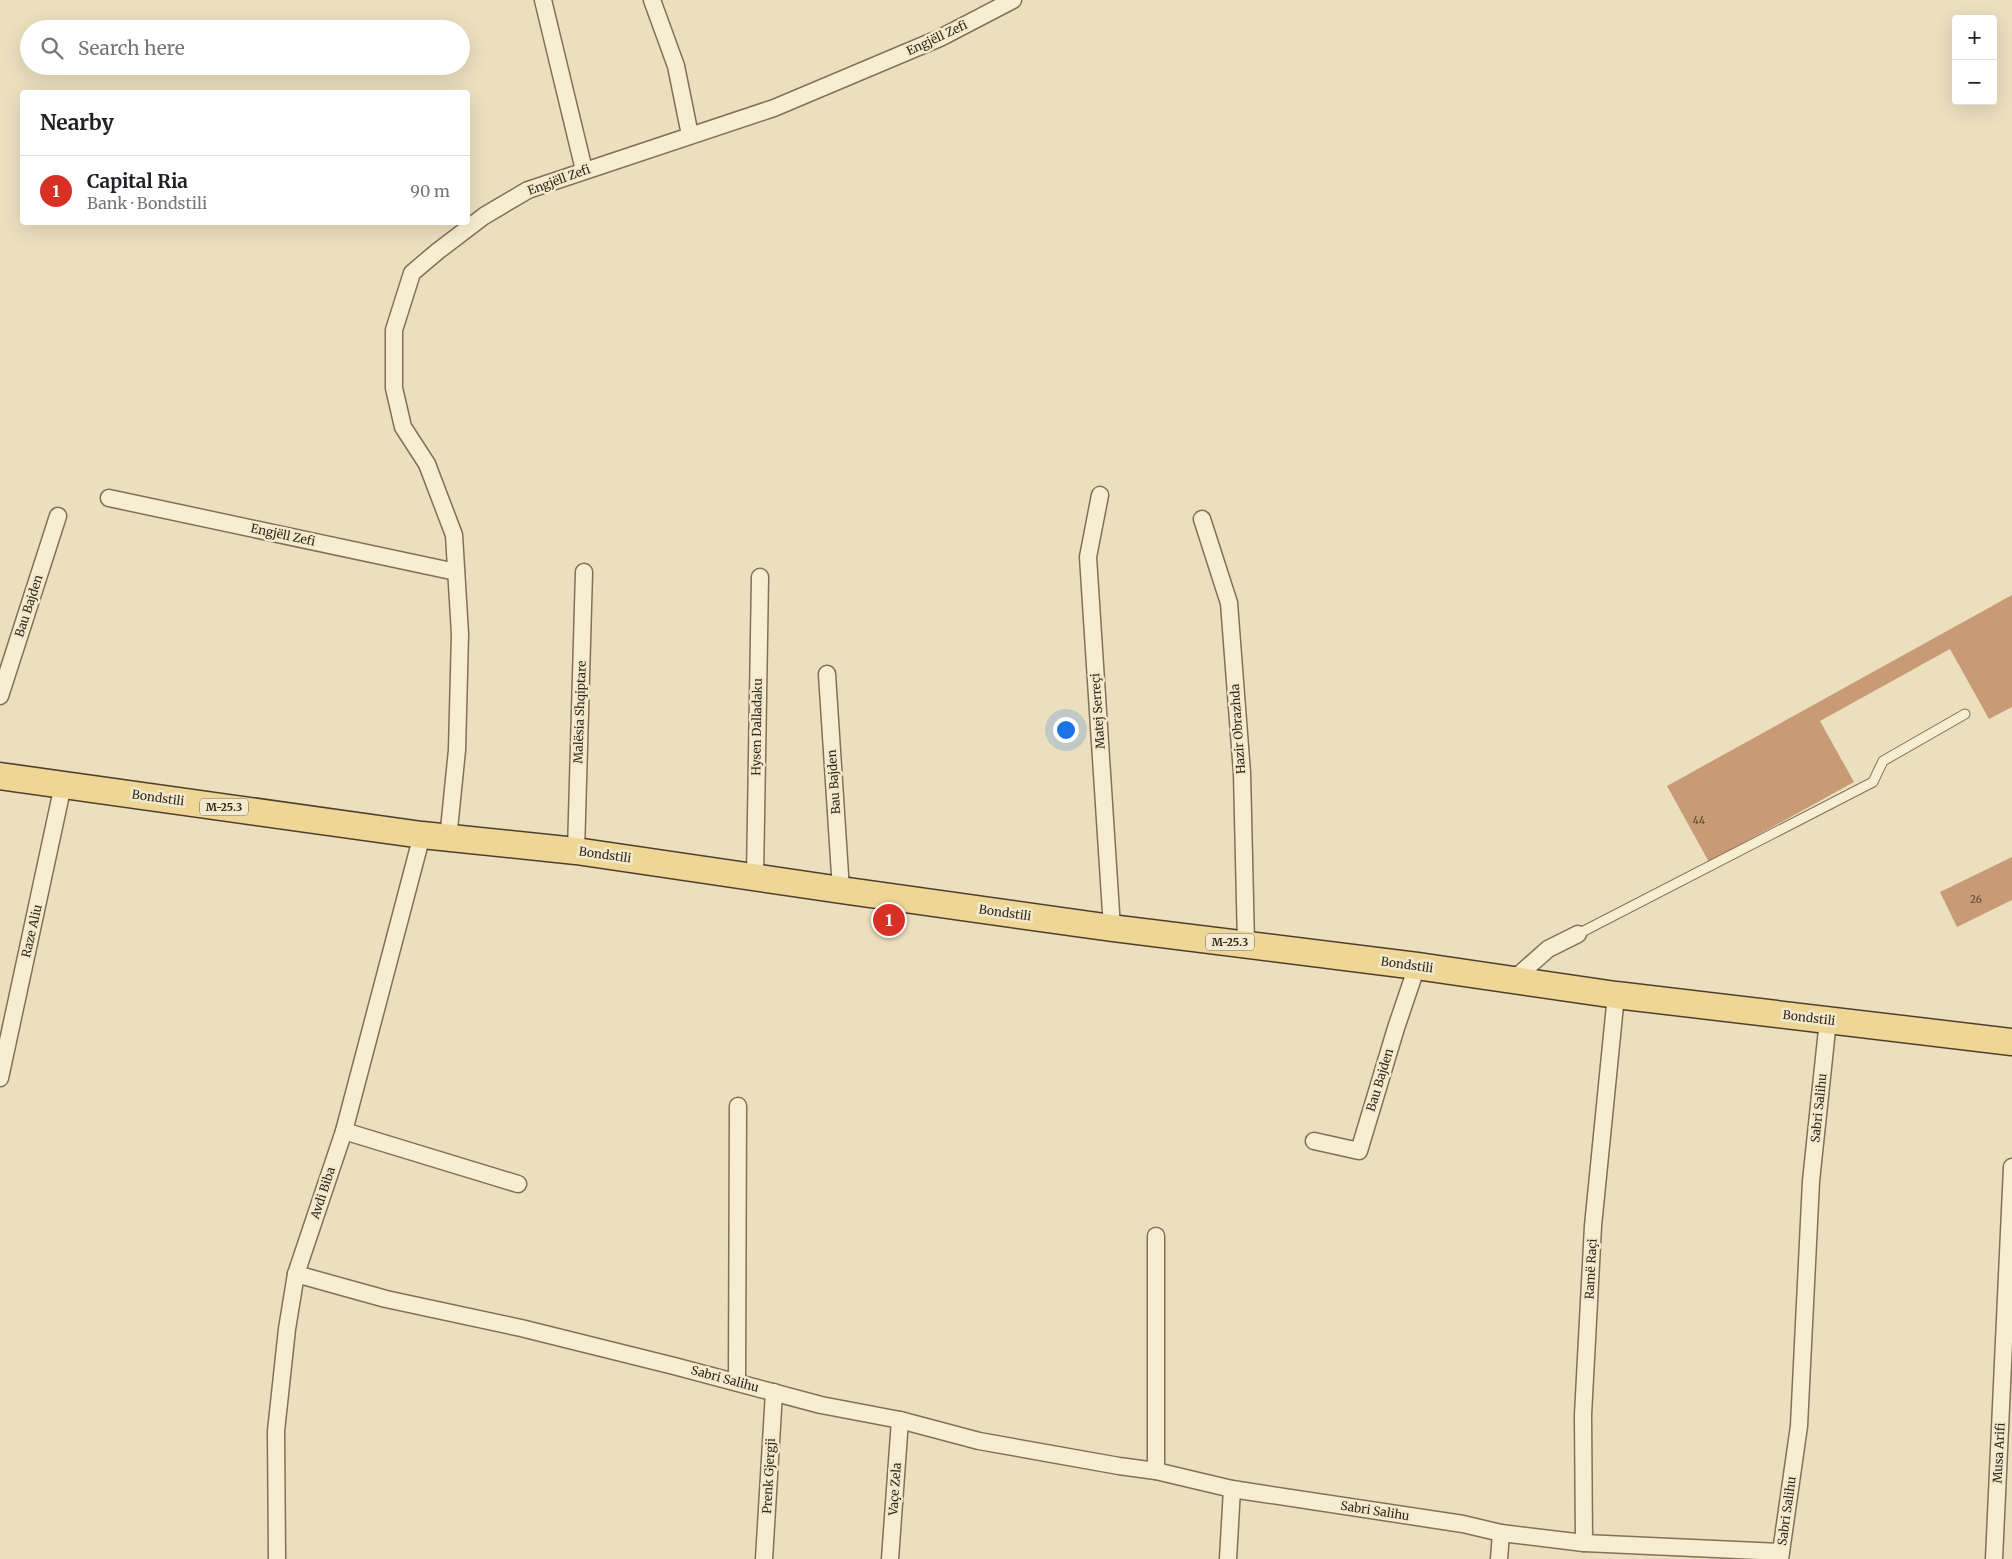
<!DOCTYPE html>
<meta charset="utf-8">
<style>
body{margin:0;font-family:Merriweather,serif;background:#f2f2f2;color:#202124}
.controls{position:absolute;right:15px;top:15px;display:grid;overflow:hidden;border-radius:5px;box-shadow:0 5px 20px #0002}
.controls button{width:45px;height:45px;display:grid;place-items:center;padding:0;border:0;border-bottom:1px solid #e0e0e0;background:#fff;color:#202124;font:25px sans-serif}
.you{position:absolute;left:1065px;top:729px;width:18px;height:18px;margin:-12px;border:4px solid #fff;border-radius:50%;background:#1a73e8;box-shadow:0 0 0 8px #1a73e833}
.badge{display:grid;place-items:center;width:32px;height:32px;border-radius:50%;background:#d93025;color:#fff;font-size:16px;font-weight:700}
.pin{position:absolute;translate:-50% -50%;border:2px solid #fff;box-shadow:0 1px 5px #0006}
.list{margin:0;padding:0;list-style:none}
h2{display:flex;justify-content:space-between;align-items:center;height:65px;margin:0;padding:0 20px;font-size:21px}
h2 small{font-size:16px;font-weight:400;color:#757577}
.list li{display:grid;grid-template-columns:32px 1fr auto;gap:15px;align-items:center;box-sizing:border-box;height:70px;padding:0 20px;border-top:1px solid #e0e0e0}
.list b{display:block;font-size:19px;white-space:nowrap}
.list p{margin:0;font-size:16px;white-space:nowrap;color:#757577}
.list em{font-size:16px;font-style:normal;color:#757577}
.icon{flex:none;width:28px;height:28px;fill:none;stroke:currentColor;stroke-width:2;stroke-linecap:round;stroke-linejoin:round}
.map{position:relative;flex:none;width:2012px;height:1559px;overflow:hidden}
.search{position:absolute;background:#fff;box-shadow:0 5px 20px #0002;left:20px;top:20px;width:450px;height:55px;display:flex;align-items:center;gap:12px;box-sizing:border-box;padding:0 18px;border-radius:28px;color:#757577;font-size:19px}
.panel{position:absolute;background:#fff;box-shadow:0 5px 20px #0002;left:20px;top:90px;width:450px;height:135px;border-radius:5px}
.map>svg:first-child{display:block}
.building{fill:#c89b76}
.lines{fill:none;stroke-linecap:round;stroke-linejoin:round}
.service-casing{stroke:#837058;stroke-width:11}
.minor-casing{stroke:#837058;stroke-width:19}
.primary-casing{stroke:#503e2c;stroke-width:29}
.service{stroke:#f7edd1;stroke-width:9}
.minor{stroke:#f7edd1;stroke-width:16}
.primary{stroke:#eed697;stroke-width:26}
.labels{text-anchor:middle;stroke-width:5;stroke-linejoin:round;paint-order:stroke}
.number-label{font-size:10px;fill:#584532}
.shield{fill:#f3eace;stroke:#6d6251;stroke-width:1}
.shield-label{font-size:11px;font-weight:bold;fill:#33281c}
.street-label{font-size:12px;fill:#33281c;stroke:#f3eace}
</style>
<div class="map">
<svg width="2012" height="1559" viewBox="0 0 2012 1559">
<rect width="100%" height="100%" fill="#ebdfbe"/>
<g class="building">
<path d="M2012,595V707L1989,719L1950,649L1820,721L1854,782L1709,862L1667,786Z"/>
<path d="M2012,857V900L1957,927L1940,892Z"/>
</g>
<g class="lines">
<defs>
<path id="service" d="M1578,934L1873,782L1883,761L1965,714"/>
<g id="minor">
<path d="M543,0L584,170"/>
<path d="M652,0L676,66L690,135"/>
<path d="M1100,495L1088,557L1112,928"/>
<path d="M109,498L456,572"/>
<path d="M1202,519L1229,603L1242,773L1246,944"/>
<path d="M827,674L841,890"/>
<path d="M0,696L58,516"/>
<path d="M448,839L457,750L460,634L454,535L427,464L403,427L394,388V330L412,273L438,251L484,216L528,190L774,108L940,38L1013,0"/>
<path d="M576,851L584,572"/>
<path d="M755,877L760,577"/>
<path d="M1512,981L1548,949L1578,934"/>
<path d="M0,1078L63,785"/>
<path d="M344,1131L518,1184"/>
<path d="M1314,1141L1359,1151L1396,1028L1417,966"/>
<path d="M296,1274L386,1299L521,1328L674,1366L821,1405L900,1420L979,1441L1119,1466L1156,1471L1232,1489L1463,1524L1501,1533L1584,1543L1781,1552"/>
<path d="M737,1382L738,1106"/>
<path d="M1156,1471V1236"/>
<path d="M1584,1543L1583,1415L1593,1226L1616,995"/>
<path d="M277,1559L276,1431L287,1329L296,1274L344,1131L422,835"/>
<path d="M764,1559L774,1392"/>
<path d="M890,1559L900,1420"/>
<path d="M1228,1559L1232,1489"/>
<path d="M1499,1559L1501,1533"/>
<path d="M1780,1559L1799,1426L1811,1181L1828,1020"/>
<path d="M1994,1559L2012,1167"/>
</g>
<path id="primary" d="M0,776L422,835L576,851L841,890L1112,928L1417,966L1616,995L2012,1042"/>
</defs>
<use href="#service" class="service-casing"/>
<use href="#minor" class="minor-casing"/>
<use href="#primary" class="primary-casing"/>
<use href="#service" class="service"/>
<use href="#minor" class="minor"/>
<use href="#primary" class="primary"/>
</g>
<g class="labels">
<g class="number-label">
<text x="1699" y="824">44</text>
<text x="1976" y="903">26</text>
</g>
<g class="shield">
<rect x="200" y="798.5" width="48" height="17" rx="4"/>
<rect x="1206" y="933.5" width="48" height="17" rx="4"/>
</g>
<g class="shield-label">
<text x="224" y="811">M-25.3</text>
<text x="1230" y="946">M-25.3</text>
</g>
<g class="street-label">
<text transform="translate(937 38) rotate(-25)" y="4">Engjëll Zefi</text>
<text transform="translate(559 180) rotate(-20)" y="4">Engjëll Zefi</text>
<text transform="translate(283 535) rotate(12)" y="4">Engjëll Zefi</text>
<text transform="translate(29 606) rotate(-72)" y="4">Bau Bajden</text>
<text transform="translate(1098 711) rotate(-94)" y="4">Matej Serreçi</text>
<text transform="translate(580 712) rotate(-88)" y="4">Malësia Shqiptare</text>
<text transform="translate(757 727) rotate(-89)" y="4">Hysen Dalladaku</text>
<text transform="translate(1238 729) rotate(-94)" y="4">Hazir Obrazhda</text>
<text transform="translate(834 782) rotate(-94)" y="4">Bau Bajden</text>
<text transform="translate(158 798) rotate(8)" y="4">Bondstili</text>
<text transform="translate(605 855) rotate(8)" y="4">Bondstili</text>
<text transform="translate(1005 913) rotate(8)" y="4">Bondstili</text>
<text transform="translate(32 931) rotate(-77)" y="4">Raze Aliu</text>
<text transform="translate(1407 965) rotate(8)" y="4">Bondstili</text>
<text transform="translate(1809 1018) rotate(7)" y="4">Bondstili</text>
<text transform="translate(1380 1080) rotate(-73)" y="4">Bau Bajden</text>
<text transform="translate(1819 1108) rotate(-84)" y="4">Sabri Salihu</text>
<text transform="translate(323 1193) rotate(-72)" y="4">Avdi Biba</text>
<text transform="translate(1591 1269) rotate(-87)" y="4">Ramë Raçi</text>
<text transform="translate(725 1379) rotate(15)" y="4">Sabri Salihu</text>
<text transform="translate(1999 1453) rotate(-87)" y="4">Musa Arifi</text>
<text transform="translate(769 1476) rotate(-87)" y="4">Prenk Gjergji</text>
<text transform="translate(895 1489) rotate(-86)" y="4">Vaçe Zela</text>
<text transform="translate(1375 1511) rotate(9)" y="4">Sabri Salihu</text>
<text transform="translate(1787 1511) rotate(-82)" y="4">Sabri Salihu</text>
</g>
</g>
</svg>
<div class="controls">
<button>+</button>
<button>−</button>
</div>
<div class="you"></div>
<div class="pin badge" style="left:889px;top:920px">1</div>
<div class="search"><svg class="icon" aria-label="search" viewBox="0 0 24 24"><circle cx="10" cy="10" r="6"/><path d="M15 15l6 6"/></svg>Search here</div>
<section class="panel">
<h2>Nearby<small></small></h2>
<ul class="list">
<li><span class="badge">1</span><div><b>Capital Ria</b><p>Bank · Bondstili</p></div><em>90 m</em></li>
</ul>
</section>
</div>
